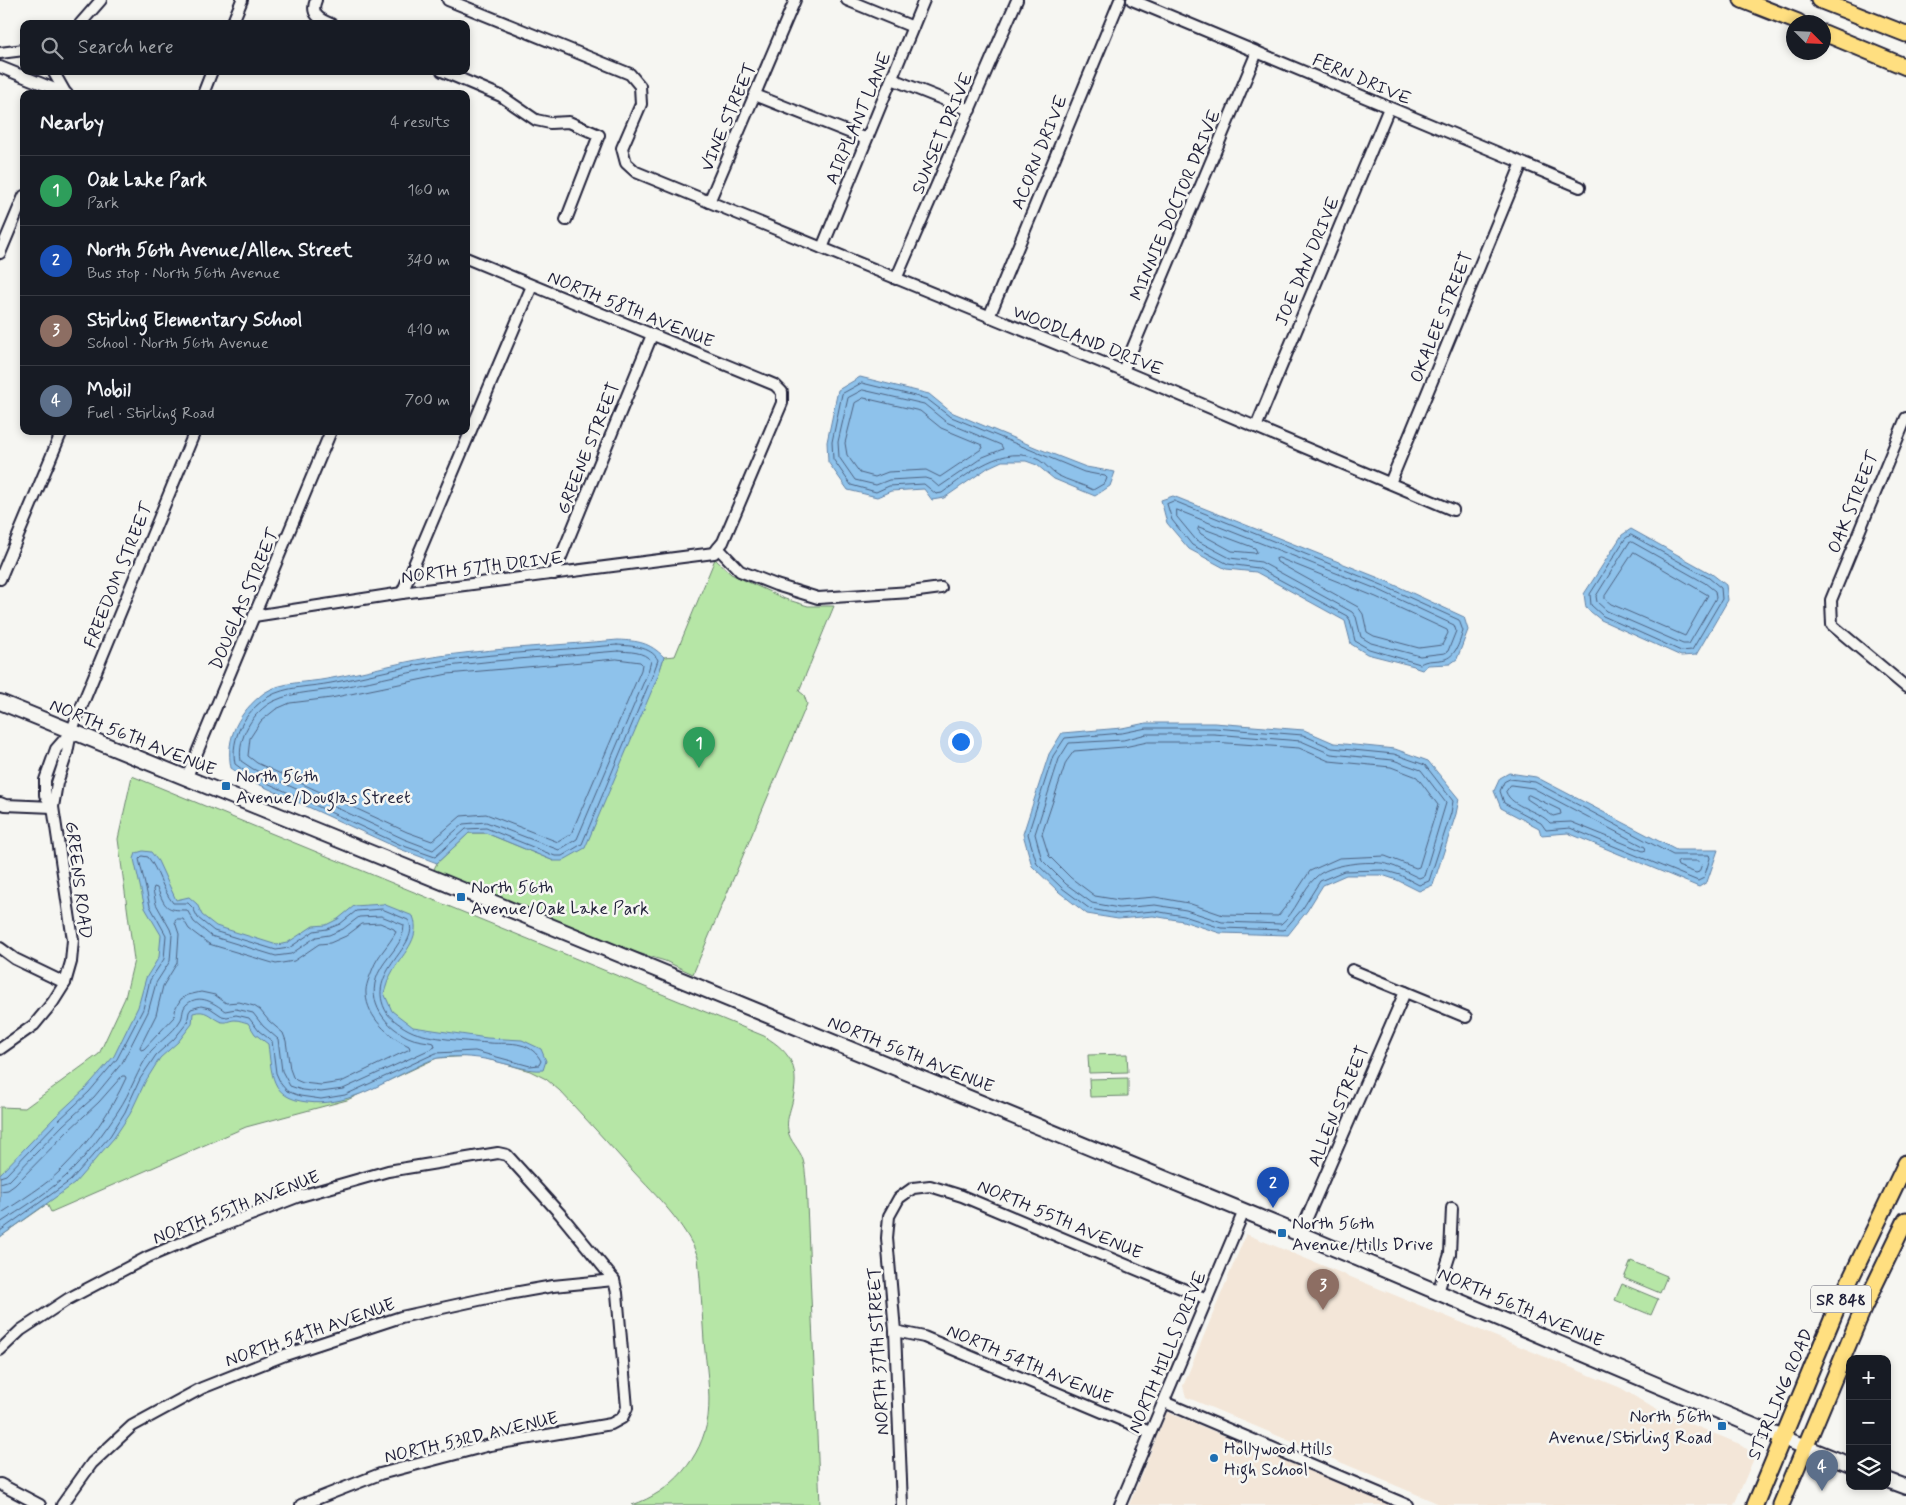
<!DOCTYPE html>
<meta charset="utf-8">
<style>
body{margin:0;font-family:Mynerve,sans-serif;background:#20242c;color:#f1f3f6}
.controls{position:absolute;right:15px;bottom:15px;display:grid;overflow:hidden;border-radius:10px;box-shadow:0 2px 8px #0003}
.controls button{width:45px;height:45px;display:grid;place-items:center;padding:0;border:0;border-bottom:1px solid #363941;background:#171b24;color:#f1f3f6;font:25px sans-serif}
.compass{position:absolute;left:1786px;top:15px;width:45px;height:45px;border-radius:50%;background:#171b24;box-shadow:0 2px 8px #0003;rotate:114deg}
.you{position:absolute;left:960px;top:741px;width:18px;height:18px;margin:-12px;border:4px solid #fff;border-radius:50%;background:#1a73e8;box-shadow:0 0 0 8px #1a73e833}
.badge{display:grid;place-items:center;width:32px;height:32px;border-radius:50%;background:#1f6fb2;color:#fff;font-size:16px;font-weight:700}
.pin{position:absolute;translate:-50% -41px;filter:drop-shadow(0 1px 2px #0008)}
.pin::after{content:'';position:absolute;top:26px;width:18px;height:15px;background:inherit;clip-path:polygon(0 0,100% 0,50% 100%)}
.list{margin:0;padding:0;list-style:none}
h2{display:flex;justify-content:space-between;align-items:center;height:65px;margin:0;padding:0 20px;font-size:21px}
h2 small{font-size:16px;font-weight:400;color:#9ea1a6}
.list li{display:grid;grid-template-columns:32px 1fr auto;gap:15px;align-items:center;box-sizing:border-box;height:70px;padding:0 20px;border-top:1px solid #363941}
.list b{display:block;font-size:19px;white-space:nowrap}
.list p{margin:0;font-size:16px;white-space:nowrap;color:#9ea1a6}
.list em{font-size:16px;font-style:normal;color:#9ea1a6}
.icon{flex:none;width:28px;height:28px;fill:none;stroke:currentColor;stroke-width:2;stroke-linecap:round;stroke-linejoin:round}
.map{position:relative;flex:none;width:1906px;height:1505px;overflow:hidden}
.search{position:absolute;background:#171b24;box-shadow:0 2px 8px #0003;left:20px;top:20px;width:450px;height:55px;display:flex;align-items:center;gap:12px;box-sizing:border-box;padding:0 18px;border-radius:10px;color:#9ea1a6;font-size:19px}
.panel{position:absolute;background:#171b24;box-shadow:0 2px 8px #0003;left:20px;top:90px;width:450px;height:345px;border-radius:10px}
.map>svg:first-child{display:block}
.built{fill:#f3e6d8}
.green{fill:#b6e6a6;stroke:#6c8470}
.water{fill:#8ec2eb;stroke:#6382a5}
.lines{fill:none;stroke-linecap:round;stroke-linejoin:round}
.shore{stroke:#4d6281;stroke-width:1}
.street-casing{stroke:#22223b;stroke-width:14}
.secondary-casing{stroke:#22223b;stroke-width:18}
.primary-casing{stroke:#22223b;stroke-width:19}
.street{stroke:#f6f6f2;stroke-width:10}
.secondary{stroke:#f6f6f2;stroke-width:14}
.primary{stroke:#ffdf80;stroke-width:15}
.poi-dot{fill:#1f6fb2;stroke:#f6f6f2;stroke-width:2}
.labels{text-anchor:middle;stroke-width:5;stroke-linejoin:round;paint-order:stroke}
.shield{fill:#f6f6f2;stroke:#626272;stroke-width:1}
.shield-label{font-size:16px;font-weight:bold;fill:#22223b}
.street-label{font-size:18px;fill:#22223b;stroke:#f6f6f2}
.poi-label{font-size:18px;fill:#22223b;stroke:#f6f6f2;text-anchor:start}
</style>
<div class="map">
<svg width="1906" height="1505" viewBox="0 0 1906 1505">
<rect width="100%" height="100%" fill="#f6f6f2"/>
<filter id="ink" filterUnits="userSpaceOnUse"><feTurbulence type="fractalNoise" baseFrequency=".02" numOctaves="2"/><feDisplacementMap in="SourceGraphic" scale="10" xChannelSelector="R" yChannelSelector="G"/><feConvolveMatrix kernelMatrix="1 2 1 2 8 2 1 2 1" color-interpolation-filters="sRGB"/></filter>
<g filter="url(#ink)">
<g class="built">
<path d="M1246,1234L1621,1388L1655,1409L1742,1445L1755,1456L1734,1505H1442L1186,1397L1183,1386Z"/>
<path d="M1167,1412L1391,1505H1129Z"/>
</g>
<g class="green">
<path d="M715,559L731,574L785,599L808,606H834L799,691L804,695L807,704L693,974L665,961L592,939L432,873L437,863L469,833H486L554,861L658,676L664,657L675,656Z"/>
<path d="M132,776L764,1036C793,1053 800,1070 792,1103C790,1111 786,1121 788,1130C789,1141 800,1149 803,1160C805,1166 805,1173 806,1180L820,1505H632C672,1492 702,1458 708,1417C711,1392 706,1365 704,1341C702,1313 701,1285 698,1257C685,1223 657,1197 633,1171C609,1144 585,1118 560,1091L546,1079L530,1071L503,1063L474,1056L437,1058L347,1100L246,1127L51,1212L47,1204L0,1237V1107L25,1108L99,1054L125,998L134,960L118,839Z"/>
<path d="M1127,1054L1128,1072L1089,1073L1088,1055Z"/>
<path d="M1128,1078V1096L1090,1097L1089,1079Z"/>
<path d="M1631,1261L1667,1276L1660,1293L1624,1278Z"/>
<path d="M1622,1284L1658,1299L1651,1315L1615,1300Z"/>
</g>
<g class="water">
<path d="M860,377L929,394L951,412L1037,448L1086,467L1115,472L1110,486L1095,496L1054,479L1037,465L1026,461H1002L989,467L944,498L932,500L924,489L891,491L877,497L848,490L828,462L827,442L838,390Z"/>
<path d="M1173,496L1384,580L1464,617L1468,630L1457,659L1450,664L1428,665L1422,670L1416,668L1414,666L1367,654L1351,644L1345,621L1256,572L1226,569L1189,549L1167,523L1161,500Z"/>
<path d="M1631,529L1712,574L1726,585L1728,600L1696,655L1681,656L1601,620L1586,608L1584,594L1622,535Z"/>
<path d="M618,640C638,641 649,642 664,657L658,676L585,848L562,861H554L486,833H469L437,863L400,849L247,779L231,768C225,737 239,712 264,693C282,681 307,683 327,679C367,672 407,660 447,655C503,648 561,645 618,640Z"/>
<path d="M1146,723H1214L1304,730L1334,743L1395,749L1428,761L1459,799L1456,814L1433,885L1419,891L1397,880L1382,875H1346L1323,885L1307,911L1288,935L1220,933L1183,921L1153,916L1118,919L1087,914L1059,892L1032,866L1023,834L1049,754L1062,733L1122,728Z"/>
<path d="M1509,773L1536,777L1676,850H1718L1707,882L1699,887L1568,833L1541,835L1539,828L1501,808L1494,791L1500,778Z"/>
<path d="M143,851L151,852L158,861L176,900L189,897L197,904L202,915L216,926L277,945L287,943L313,926L326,925L338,919L354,906L383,904L413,916C422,939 401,955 391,974C388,979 386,987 384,993L392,1011L413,1027L487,1038L522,1040L541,1049L546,1061L543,1070C527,1071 516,1066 502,1063C481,1057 460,1055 438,1058C429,1060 419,1066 410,1070C377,1086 345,1107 307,1102C270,1098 272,1074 268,1044L255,1034L248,1023C244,1022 239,1020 235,1020C229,1020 226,1024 219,1021C209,1016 206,1009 193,1013L192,1024L178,1042L160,1058L145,1082L130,1114L114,1138L74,1184L0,1237V1174L55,1117L85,1089L114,1056L138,1007L146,978L159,957L161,935L145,908L134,859L136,853Z"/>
</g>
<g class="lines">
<g class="shore">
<path d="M862,383L927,399L949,416L1084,472L1105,476L1107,478L1105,483L1093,490C1082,484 1068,481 1057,475C1050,471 1046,464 1039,460C1004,442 968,474 942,493L936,494L924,484L889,486L876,492L851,485L833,459L832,442L842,394Z"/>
<path d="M863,390L924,404L946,422L1001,445L1003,449L983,457L939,487L931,480L925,478L889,480L876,485L855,480L839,457L838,442L848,398Z"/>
<path d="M864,398L920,411L941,428L982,445L983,448L940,477L926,470L888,472L875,477L860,473L847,455L845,443L855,403Z"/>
<path d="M1174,501L1382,585L1459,620L1463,631C1459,644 1455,659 1440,660C1432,661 1427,660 1420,664L1369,649L1355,641L1350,620L1347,616L1258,568L1228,564L1192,545L1172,520L1167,504Z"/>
<path d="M1177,510L1379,590L1454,625L1456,631L1448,651L1445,653L1420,656L1371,643L1361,637L1356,617L1352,612L1261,562L1230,558L1196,540L1177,517Z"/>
<path d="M1199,527L1255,548L1257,552L1254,553L1232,551L1201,534L1198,530Z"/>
<path d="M1631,535L1709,578L1721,588L1722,599L1692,650L1681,651L1603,616L1591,605L1590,594L1625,539Z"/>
<path d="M1632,542L1705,583L1715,591L1716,598L1689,644H1683L1607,611L1597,602L1596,596L1629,543Z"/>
<path d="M1634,552L1708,595L1685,636L1611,604L1605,599V596Z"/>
<path d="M1279,558L1376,597L1447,630L1448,633L1442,645L1419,648L1374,636L1367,632L1363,614L1358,607L1277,562L1276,559Z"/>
<path d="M617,645C631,646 651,646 658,660L653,674L582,844L562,856H555L486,828L466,829L435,857L401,845L250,775L235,764C230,738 245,711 268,697C286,686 311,687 331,683C369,676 408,665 447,660C503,653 561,650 617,645Z"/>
<path d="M618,651C629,652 644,651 651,661L648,672L577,839L559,850L486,822L463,824L433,850L404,839L253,769L241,761C237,738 253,711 274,701C295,691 321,692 344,687C378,680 413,671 448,666C504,659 561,656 618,651Z"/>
<path d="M617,659L640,662L642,664L641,670L571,834L558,842L486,814L461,816L432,841L407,832L257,763L248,756L250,738L261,721L276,709L290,703L331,698L448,674Z"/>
<path d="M1147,728H1214L1303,735L1332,748L1394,754L1425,765L1453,801L1451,813L1429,881L1419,885L1400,875L1383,870L1344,871L1320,881L1303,908L1284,930L1221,928L1184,916L1154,911L1119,914L1090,909L1062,888L1037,864L1028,834L1053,756L1065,738L1122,733Z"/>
<path d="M1147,734H1214L1301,741L1331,754L1393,760L1421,770L1446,803L1424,876L1419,878C1408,873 1398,867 1387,864C1369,860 1329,864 1316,877C1302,890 1296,912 1281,924L1222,922L1186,910L1155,905L1119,908L1092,903L1066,884L1042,860L1035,834L1059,759L1069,743L1123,740Z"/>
<path d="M1148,742H1213L1299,748L1329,761L1391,767L1417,777L1438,805L1419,867L1416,868L1385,856L1339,858L1310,871L1291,900L1278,916L1223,915L1188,903L1155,897L1119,900L1095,896L1071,878L1049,856L1042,834L1066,762L1074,751L1124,747Z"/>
<path d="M1510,779L1535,782L1673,855H1709L1710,858L1704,878L1698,881L1570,828L1546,830L1541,823L1504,803L1500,791L1504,782Z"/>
<path d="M1511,785L1533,788L1645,847L1646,850L1643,851L1571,822L1550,823C1539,810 1512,808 1506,792Z"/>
<path d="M1529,795L1560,810L1561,814L1553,816L1527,799V796Z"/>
<path d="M1680,861H1699L1702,864L1699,872L1696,873L1678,866L1677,863Z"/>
<path d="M176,919H183L189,929L209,944L276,964L294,961L319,944L330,943L346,936L362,924L380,923L394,929L396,932C389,945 378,955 373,968C370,976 365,986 366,994C367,1017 389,1037 409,1046L410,1049L341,1082L321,1085L303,1083L296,1080L293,1077L290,1069L286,1041L283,1033L269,1021L260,1010L254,1006L239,1002L226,1003L215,995L201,992L188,995L181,999L176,1007L174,1017L144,1049L141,1050L140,1047L156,1015L163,986L177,963L179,934L175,922Z"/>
<path d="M0,1177L6,1175L58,1121L89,1092L117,1059L143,1009L150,980L164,959L166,935L150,906L139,859L142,856L148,857C159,871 162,889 173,903H188L193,908L198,918L214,931L276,950L289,948L314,931L327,929L340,924L356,911L382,909L408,920C424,945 362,972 387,1013C391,1019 404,1028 411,1031C424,1038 473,1042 490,1043C500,1044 511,1042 521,1045C530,1047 537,1053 541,1061L539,1065L530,1066L475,1051L436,1053L345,1095L321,1099L300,1096L287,1091L281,1084L276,1073L272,1041L259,1031L249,1018L236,1015L227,1017L222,1016L210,1008L201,1006L191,1009L189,1012L187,1023L174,1039L156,1055L140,1079L125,1112L110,1136L70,1181L0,1231"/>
<path d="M0,1183L10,1180L63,1125L94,1097L122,1063L148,1012L156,983L170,961L172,935L170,929L156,904L153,890L154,887L157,888C166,908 165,910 187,910L194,922L211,936L276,956L291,954L316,937L329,935L343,929L359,917L381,916L404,925C404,943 389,954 381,968C364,997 381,1024 408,1037C416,1041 426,1041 434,1043L435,1047L343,1089L321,1092L302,1090L290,1086L282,1071L278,1039L263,1026L253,1013L236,1009L225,1011C214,1003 200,993 187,1004C181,1009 184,1016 180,1021C173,1033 160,1041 151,1051C137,1070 131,1092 118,1111C105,1131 83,1161 65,1177C45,1194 22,1209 0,1223"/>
<path d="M0,1191L8,1190L15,1185L68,1131L99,1102L122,1076H125L126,1078C110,1113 89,1142 62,1169C48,1184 18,1202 0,1214"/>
</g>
<defs>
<g id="street">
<path d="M316,0C310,14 319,19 331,24"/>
<path d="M448,0L630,74L640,86L641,104L622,148L626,163L636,172L1123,371L1453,510"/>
<path d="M847,0L913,27"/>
<path d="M1132,0L1580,187"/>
<path d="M80,24L101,0"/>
<path d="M232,24L242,0"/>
<path d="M0,53L24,50"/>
<path d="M0,67L67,94"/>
<path d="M53,71L66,94"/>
<path d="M442,71L501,96L536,120L550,123L569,122L599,135L566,220"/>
<path d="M892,79L970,110"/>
<path d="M203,94L212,71"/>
<path d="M755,95L866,139"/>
<path d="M709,202L795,0"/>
<path d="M822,248L924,0"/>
<path d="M0,253L24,196"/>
<path d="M896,279L1017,0"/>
<path d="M989,317L1120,0"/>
<path d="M1123,371L1257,52"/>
<path d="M1906,418L1831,600L1832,625L1906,687"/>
<path d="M1256,427L1389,108"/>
<path d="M1390,483L1522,163"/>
<path d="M718,548L740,571L776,585L818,598L911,592L941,588"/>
<path d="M554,574L652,335"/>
<path d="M0,579L62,431"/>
<path d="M402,593L532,286"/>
<path d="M254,616L402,593L714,553L723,542L782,403V392L775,385L466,258"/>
<path d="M186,779L331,431"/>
<path d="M0,803L5,805L53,807"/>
<path d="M53,807L45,795V780L56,749L70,733"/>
<path d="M0,948L15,959L65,983"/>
<path d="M1352,970L1466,1017"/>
<path d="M0,1049L34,1025L53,1002L65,983L71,962L73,940L53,807L57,783L67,753L71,732L195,431"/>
<path d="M1300,1234L1405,992"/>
<path d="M1438,1292L1450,1254L1452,1208"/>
<path d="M895,1331L924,1337L1150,1432"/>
<path d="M0,1350L21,1330L68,1299L148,1257L207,1232L297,1197L388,1171L498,1153L507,1155L561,1215L614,1280L617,1293L627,1408L622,1418L611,1424L490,1445L380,1474L301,1505"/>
<path d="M1164,1402L1407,1505"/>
<path d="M0,1484L40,1505"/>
<path d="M62,1505L92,1463L132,1426L202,1388L285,1355L401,1317L497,1296L553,1286L614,1280"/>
<path d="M902,1505L895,1331L887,1238L889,1216L899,1198L913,1188L930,1186L962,1196L1207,1299"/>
<path d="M1120,1505L1244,1211"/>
</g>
<g id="secondary">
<path d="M0,702L526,916L1300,1234L1761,1429L1850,1465"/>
<path d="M1887,1480L1906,1487"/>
</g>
<g id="primary">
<path d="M1742,0L1798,22"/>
<path d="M1819,0L1906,34"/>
<path d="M1824,33L1906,67"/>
<path d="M1755,1505L1838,1305L1906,1163"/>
<path d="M1781,1505L1863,1309L1906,1220"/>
</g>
</defs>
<use href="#street" class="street-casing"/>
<use href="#secondary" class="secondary-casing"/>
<use href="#primary" class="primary-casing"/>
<use href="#street" class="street"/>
<use href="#secondary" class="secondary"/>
<use href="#primary" class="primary"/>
</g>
</g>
<g class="poi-dot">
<rect x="221" y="781" width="10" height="10" rx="2.5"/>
<rect x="456" y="892" width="10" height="10" rx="2.5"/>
<rect x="1277" y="1228" width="10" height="10" rx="2.5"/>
<rect x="1717" y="1421" width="10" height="10" rx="2.5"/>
<circle cx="1214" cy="1458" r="5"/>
</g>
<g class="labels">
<rect class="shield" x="1811" y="1285.5" width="60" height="27" rx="4"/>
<g class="shield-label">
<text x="1841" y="1305">SR 848</text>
</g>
<g class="street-label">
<text transform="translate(1362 79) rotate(23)" y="6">FERN DRIVE</text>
<text transform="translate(728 117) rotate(-67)" y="6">VINE STREET</text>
<text transform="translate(858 118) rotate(-67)" y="6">AIRPLANT LANE</text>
<text transform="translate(942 133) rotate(-67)" y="6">SUNSET DRIVE</text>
<text transform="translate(1039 152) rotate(-68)" y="6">ACORN DRIVE</text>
<text transform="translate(1175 205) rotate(-67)" y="6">MINNIE DOCTOR DRIVE</text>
<text transform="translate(1307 261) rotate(-67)" y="6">JOE DAN DRIVE</text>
<text transform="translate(631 309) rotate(22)" y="6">NORTH 58TH AVENUE</text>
<text transform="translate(1441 317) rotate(-68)" y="6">OKALEE STREET</text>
<text transform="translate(1088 340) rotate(22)" y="6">WOODLAND DRIVE</text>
<text transform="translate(588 448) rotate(-68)" y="6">GREENE STREET</text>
<text transform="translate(1853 502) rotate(-68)" y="6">OAK STREET</text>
<text transform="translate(482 567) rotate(-7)" y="6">NORTH 57TH DRIVE</text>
<text transform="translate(118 575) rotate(-68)" y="6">FREEDOM STREET</text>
<text transform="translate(244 599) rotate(-67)" y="6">DOUGLAS STREET</text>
<text transform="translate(133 737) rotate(22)" y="6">NORTH 56TH AVENUE</text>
<text transform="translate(79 880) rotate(83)" y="6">GREENS ROAD</text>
<text transform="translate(911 1054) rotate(22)" y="6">NORTH 56TH AVENUE</text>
<text transform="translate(1338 1106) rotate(-67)" y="6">ALLEN STREET</text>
<text transform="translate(236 1207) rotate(-21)" y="6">NORTH 55TH AVENUE</text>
<text transform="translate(1060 1219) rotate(23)" y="6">NORTH 55TH AVENUE</text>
<text transform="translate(1521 1307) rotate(23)" y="6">NORTH 56TH AVENUE</text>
<text transform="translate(310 1332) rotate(-19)" y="6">NORTH 54TH AVENUE</text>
<text transform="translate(878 1351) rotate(-93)" y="6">NORTH 37TH STREET</text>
<text transform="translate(1167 1352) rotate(-67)" y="6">NORTH HILLS DRIVE</text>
<text transform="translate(1030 1364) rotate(23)" y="6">NORTH 54TH AVENUE</text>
<text transform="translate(1780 1394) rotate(-67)" y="6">STIRLING ROAD</text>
<text transform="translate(471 1437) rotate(-13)" y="6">NORTH 53RD AVENUE</text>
</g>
<g class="poi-label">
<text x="236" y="782">North 56th<tspan x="236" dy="21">Avenue/Douglas Street</tspan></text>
<text x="471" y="893">North 56th<tspan x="471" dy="21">Avenue/Oak Lake Park</tspan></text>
<text x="1292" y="1229">North 56th<tspan x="1292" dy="21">Avenue/Hills Drive</tspan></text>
<text x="1712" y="1422" text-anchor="end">North 56th<tspan x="1712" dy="21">Avenue/Stirling Road</tspan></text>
<text x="1224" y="1454">Hollywood Hills<tspan x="1224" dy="21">High School</tspan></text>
</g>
</g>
</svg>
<div class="controls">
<button>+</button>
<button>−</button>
<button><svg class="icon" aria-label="layers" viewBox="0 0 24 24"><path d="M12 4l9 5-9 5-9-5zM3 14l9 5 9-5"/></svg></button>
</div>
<svg class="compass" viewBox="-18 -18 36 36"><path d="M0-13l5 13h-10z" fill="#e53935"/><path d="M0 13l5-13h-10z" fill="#9ea1a6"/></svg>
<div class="you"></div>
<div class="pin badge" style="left:699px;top:768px;background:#2e9e5b">1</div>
<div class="pin badge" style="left:1273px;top:1208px;background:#1a4fb4">2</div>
<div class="pin badge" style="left:1323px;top:1310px;background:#8d6e63">3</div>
<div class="pin badge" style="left:1822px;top:1491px;background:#5c6f8a">4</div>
<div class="search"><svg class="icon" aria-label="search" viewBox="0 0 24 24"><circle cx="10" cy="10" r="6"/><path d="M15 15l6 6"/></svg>Search here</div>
<section class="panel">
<h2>Nearby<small>4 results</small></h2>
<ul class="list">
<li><span class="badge" style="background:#2e9e5b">1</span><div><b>Oak Lake Park</b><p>Park</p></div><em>160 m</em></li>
<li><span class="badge" style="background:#1a4fb4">2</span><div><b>North 56th Avenue/Allen Street</b><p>Bus stop · North 56th Avenue</p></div><em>340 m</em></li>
<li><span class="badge" style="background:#8d6e63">3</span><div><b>Stirling Elementary School</b><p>School · North 56th Avenue</p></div><em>410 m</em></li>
<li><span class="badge" style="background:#5c6f8a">4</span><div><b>Mobil</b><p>Fuel · Stirling Road</p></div><em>700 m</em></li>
</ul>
</section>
</div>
